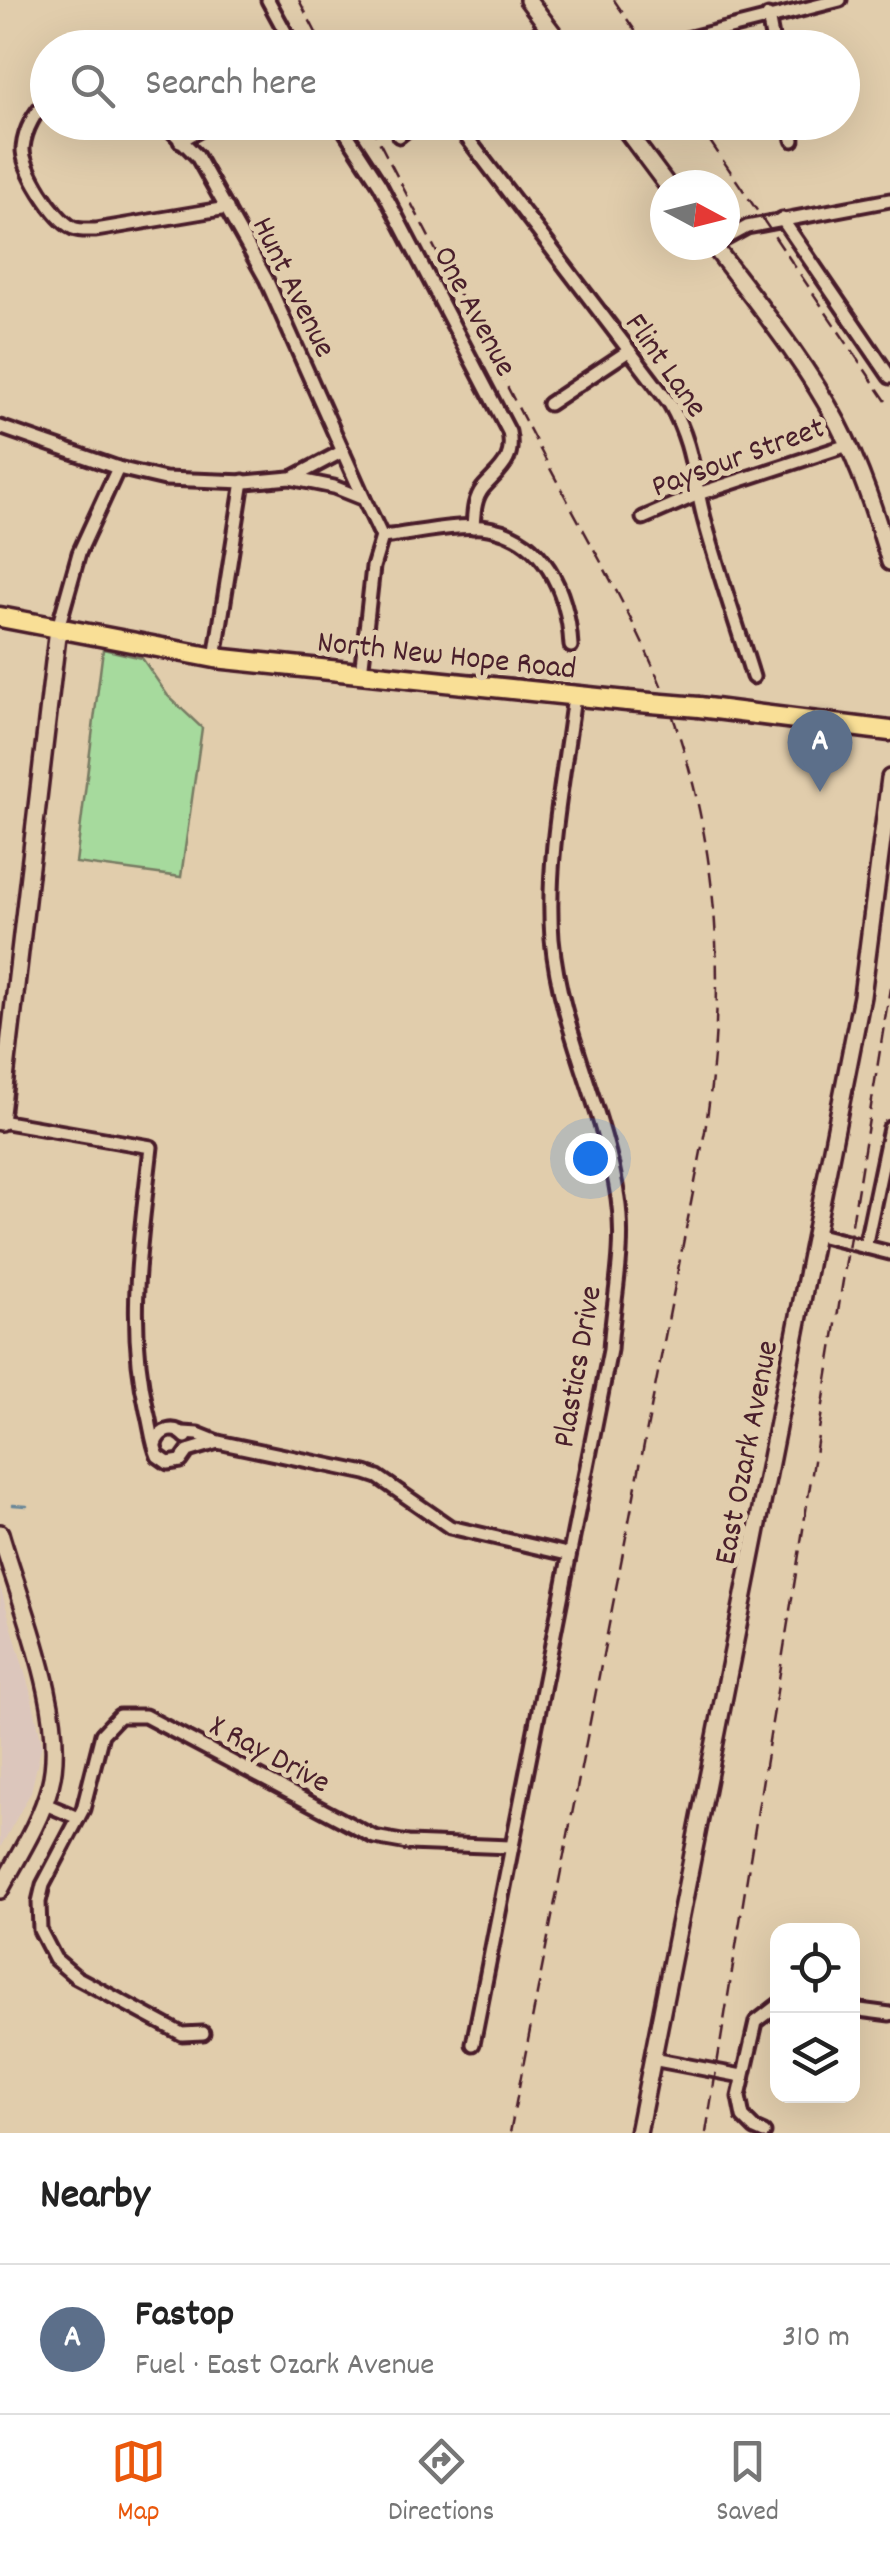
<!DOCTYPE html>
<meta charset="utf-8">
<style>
body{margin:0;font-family:Dekko,sans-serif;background:#f2f2f2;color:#222}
.controls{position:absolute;right:30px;bottom:30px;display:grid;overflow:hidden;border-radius:20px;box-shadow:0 10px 40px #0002}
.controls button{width:90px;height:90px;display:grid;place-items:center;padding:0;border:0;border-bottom:2px solid #e0e0e0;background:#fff;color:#222;font:50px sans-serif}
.compass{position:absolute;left:650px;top:170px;width:90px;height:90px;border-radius:50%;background:#fff;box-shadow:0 10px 40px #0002;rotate:97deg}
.you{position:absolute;left:590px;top:1158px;width:35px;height:35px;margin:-25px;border:8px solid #fff;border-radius:50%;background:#1a73e8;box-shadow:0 0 0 15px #1a73e833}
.badge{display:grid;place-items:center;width:65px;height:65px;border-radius:50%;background:#ea580c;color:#fff;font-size:32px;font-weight:700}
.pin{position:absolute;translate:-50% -82px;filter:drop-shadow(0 2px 5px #0008)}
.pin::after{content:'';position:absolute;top:52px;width:35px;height:30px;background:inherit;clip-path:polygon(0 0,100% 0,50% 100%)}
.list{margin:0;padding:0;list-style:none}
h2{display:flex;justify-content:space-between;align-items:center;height:130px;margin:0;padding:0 40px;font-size:42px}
h2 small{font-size:32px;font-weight:400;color:#767676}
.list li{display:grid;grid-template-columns:65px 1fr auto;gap:30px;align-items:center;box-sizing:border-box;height:150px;padding:0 40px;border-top:2px solid #e0e0e0}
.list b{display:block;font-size:38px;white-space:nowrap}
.list p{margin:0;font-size:32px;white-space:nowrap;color:#767676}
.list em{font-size:32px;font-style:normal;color:#767676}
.icon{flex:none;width:55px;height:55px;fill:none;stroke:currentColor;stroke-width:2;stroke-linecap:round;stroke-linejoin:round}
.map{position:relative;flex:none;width:890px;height:2133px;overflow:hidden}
.search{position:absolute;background:#fff;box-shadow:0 10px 40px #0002;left:30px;right:30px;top:30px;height:110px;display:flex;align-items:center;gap:25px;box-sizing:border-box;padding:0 35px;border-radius:55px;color:#767676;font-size:38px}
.sheet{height:280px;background:#fff}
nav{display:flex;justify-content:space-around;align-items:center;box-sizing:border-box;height:140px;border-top:2px solid #e0e0e0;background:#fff;font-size:28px;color:#767676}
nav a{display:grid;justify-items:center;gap:5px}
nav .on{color:#ea580c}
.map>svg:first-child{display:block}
.built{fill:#dcc6bc}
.green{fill:#a6da9d;stroke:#787c64;stroke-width:2.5}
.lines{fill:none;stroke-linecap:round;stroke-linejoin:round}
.stream{stroke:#6a8798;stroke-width:2.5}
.street-casing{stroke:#4a1f2b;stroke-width:19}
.secondary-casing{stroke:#4a1f2b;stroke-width:22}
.primary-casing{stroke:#4a1f2b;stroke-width:25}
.street{stroke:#e1cdac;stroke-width:11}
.secondary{stroke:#e1cdac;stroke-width:15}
.primary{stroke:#f9df96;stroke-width:18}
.rail{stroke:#4a1f2b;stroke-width:2.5;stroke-dasharray:15 8;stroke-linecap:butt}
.primary-bridge-casing{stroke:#4a1f2b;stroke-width:25;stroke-linecap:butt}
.primary-bridge{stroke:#f9df96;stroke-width:18}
.labels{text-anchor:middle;stroke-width:10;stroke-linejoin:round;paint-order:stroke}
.street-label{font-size:32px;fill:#4a1f2b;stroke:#e1cdac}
</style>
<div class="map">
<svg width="890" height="2133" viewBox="0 0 890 2133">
<rect width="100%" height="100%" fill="#e1cdac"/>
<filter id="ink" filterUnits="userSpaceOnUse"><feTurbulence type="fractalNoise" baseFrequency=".01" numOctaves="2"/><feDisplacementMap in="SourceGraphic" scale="20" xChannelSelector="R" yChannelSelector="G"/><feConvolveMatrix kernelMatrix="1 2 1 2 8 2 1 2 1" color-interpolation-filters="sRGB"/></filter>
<g filter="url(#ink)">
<path class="built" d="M0,1586L31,1694L42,1744L31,1792L0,1848Z"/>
<path class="green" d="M103,649L142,658L168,696L202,728L181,877L76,863Z"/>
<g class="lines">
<path class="stream" d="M13,1505L27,1506"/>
<defs>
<g id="street">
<path d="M268,0L294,48"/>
<path d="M768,16L774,48"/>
<path d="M518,48L548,26"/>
<path d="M651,48L840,0"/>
<path d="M48,98C35,113 25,128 23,148C22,168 54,219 73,228C80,231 88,230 96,230L227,208"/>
<path d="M163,122L197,156L266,279L364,499"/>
<path d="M339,122L380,185L509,432C515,461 500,469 483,488C474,499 474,513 473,527"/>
<path d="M455,122L670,404C694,446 693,478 705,522C719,574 737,625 753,677"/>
<path d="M790,122L793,140"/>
<path d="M399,136L416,122"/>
<path d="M180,141L214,122"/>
<path d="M782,219L890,377"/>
<path d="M725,239L747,227L890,200"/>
<path d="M549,404L627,352"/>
<path d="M0,427L118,468L165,479L246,482L290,478L334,487L364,499L382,537"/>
<path d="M294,477L343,451"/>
<path d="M643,518L701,493L848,445"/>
<path d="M382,537C413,534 453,524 482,527C544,534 568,592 571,646"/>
<path d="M58,628L79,553L118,468"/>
<path d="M215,658L243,481"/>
<path d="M361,674L373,567L382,537"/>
<path d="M0,1121L151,1147C141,1238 126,1321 147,1411C151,1426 152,1442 158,1456L168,1463L181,1461L188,1451L218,1442"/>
<path d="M815,1234L890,1253"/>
<path d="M865,1247L890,1128"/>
<path d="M183,1433L198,1434L218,1442L366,1473L378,1477L450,1527L567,1554"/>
<path d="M155,1444C160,1429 175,1425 186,1437"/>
<path d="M45,1804L78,1818"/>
<path d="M852,2009L890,2014"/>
<path d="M203,2033L182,2034L76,1977L55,1959L40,1930L39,1902L43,1885L83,1809L102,1734L119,1716H145L374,1837L408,1843L510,1847"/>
<path d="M473,2044L610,1350C613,1299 626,1250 618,1198C605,1109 560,1029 552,939C546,859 564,776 574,696"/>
<path d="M652,2059L742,2076"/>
<path d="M764,2133L755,2129L743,2117L739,2097L756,2022L778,2005"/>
</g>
<g id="secondary">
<path d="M528,0L564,48"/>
<path d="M620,122L667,185"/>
<path d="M713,245C756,302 804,360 838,424C861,468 876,515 890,562"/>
<path d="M0,1122L58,628"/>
<path d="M0,1533C20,1603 69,1717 50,1786C40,1823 18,1856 0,1890"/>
<path d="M638,2133L862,996L890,778"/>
</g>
<g id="primary">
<path d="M0,617L215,658L627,701"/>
<path d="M699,707L890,731"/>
</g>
</defs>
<use href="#street" class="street-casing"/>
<use href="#secondary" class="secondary-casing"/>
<use href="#primary" class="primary-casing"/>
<use href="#street" class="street"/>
<use href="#secondary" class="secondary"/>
<use href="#primary" class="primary"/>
<g class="rail">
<path d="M299,0L324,48"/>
<path d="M614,0L647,48"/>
<path d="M369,122C427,234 486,346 544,457C588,541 640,625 672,714C720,849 727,991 705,1131L510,2133"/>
<path d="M697,122L890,407"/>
<path d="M706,2133L890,988"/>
</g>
<defs>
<path id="primary-bridge" d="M627,701L699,707"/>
</defs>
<use href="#primary-bridge" class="primary-bridge-casing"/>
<use href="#primary-bridge" class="primary-bridge"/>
</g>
</g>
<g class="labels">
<g class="street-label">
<text transform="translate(296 286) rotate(64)" y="11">Hunt Avenue</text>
<text transform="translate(477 310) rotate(62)" y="11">One Avenue</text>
<text transform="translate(668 364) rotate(55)" y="11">Flint Lane</text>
<text transform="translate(737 455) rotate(-20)" y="11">Paysour Street</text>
<text transform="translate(447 653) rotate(6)" y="11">North New Hope Road</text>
<text transform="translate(575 1366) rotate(-80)" y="11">Plastics Drive</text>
<text transform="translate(744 1452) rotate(-79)" y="11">East Ozark Avenue</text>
<text transform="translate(271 1752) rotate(28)" y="11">X Ray Drive</text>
</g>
</g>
</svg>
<div class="controls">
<button><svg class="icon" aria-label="locate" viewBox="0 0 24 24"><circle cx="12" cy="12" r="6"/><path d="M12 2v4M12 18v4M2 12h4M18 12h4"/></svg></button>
<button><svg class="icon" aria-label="layers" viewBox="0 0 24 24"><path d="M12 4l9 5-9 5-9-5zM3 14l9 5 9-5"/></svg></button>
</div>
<svg class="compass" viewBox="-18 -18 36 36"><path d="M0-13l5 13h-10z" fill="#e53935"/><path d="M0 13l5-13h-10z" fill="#767676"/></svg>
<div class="you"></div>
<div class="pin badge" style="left:820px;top:792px;background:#5c6f8a">A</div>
<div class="search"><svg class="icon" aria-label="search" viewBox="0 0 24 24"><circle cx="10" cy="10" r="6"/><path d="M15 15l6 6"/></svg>Search here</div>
</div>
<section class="sheet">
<h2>Nearby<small></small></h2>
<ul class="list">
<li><span class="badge" style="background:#5c6f8a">A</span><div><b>Fastop</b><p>Fuel · East Ozark Avenue</p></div><em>310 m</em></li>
</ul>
</section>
<nav>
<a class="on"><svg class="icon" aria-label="map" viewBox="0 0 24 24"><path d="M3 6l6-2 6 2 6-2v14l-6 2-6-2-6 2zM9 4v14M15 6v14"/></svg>Map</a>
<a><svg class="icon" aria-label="directions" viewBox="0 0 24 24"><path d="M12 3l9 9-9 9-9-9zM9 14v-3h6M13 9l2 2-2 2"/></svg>Directions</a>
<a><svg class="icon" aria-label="saved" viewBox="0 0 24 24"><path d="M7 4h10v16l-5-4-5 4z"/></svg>Saved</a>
</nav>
